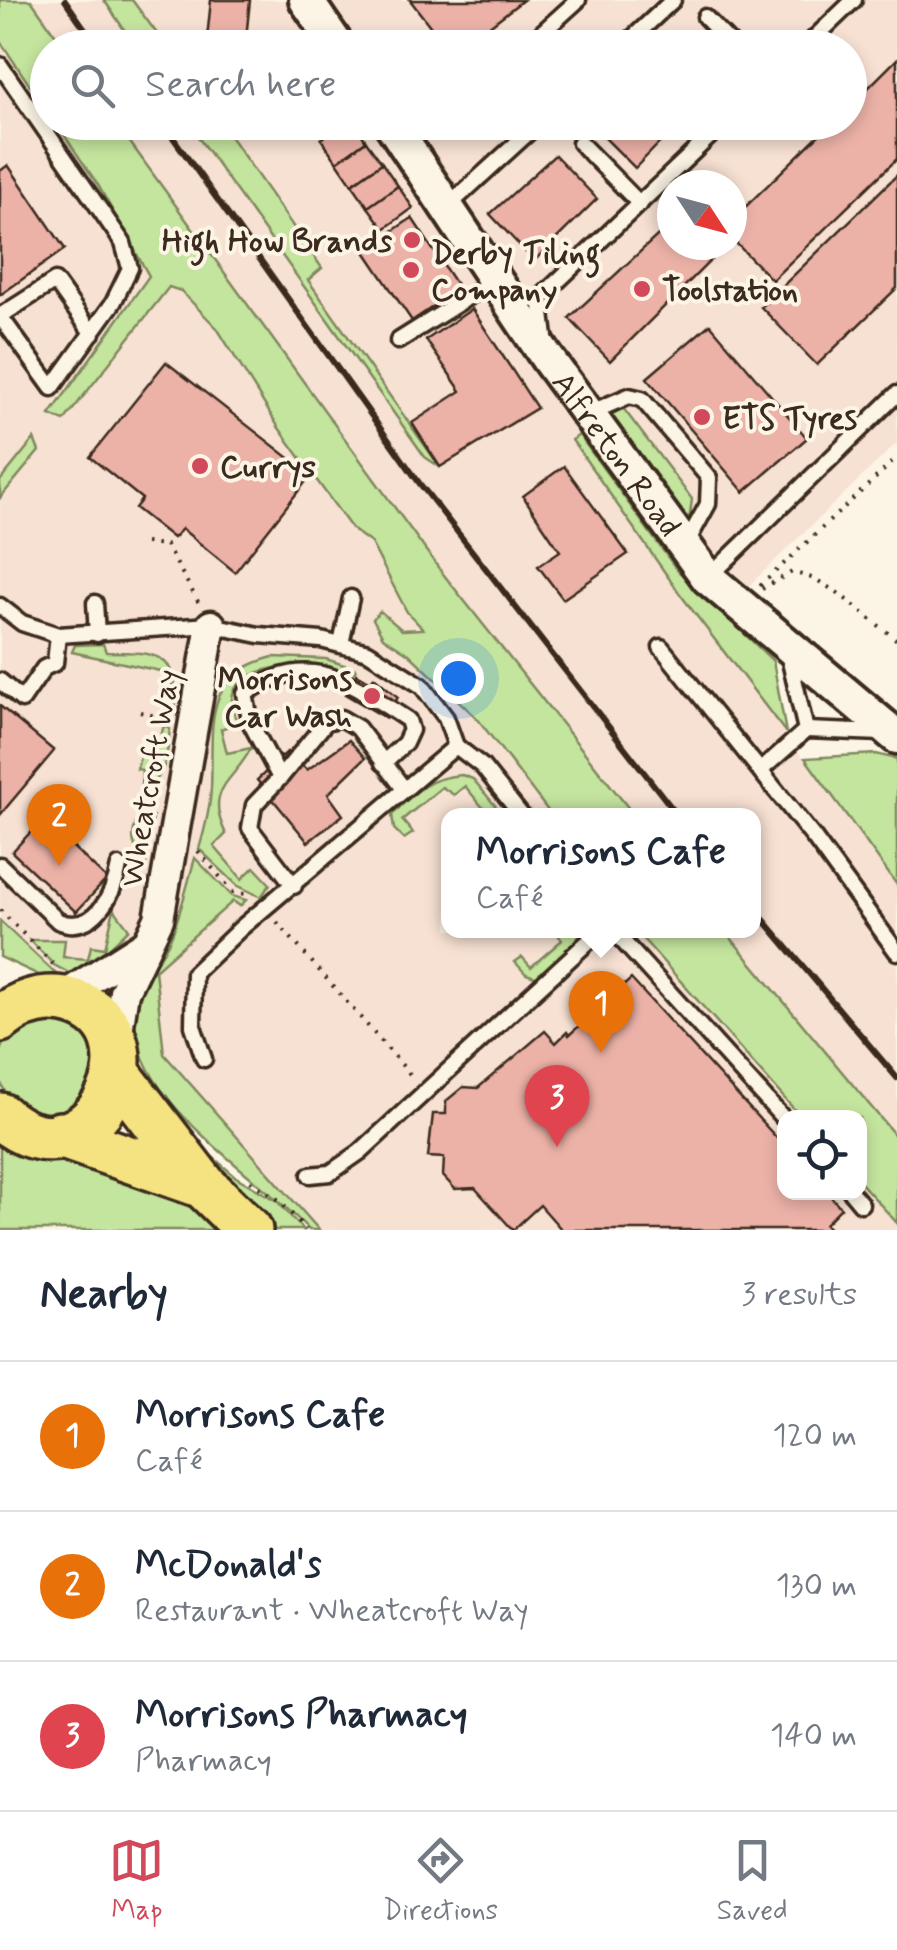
<!DOCTYPE html>
<meta charset="utf-8">
<style>
body{margin:0;font-family:Mynerve,sans-serif;background:#f6f6f7;color:#1f2937}
.controls{position:absolute;right:30px;bottom:30px;display:grid;overflow:hidden;border-radius:20px;box-shadow:0 5px 15px #0003}
.controls button{width:90px;height:90px;display:grid;place-items:center;padding:0;border:0;border-bottom:2px solid #e0e1e3;background:#fff;color:#1f2937;font:50px sans-serif}
.compass{position:absolute;left:657px;top:170px;width:90px;height:90px;border-radius:50%;background:#fff;box-shadow:0 5px 15px #0003;rotate:126deg}
.you{position:absolute;left:458px;top:678px;width:35px;height:35px;margin:-25px;border:8px solid #fff;border-radius:50%;background:#1a73e8;box-shadow:0 0 0 15px #1a73e833}
.badge{display:grid;place-items:center;width:65px;height:65px;border-radius:50%;background:#d1495b;color:#fff;font-size:32px;font-weight:700}
.pin{position:absolute;translate:-50% -82px;filter:drop-shadow(0 2px 5px #0008)}
.pin::after{content:'';position:absolute;top:52px;width:35px;height:30px;background:inherit;clip-path:polygon(0 0,100% 0,50% 100%)}
.popup{position:absolute;left:441px;top:808px;width:320px;height:130px;box-sizing:border-box;display:grid;place-content:center;border-radius:20px;background:#fff;filter:drop-shadow(0 2px 8px #0005);font-size:32px;white-space:nowrap;color:#747a83}
.popup b{font-size:38px;color:#1f2937}
.popup::after{content:'';position:absolute;left:50%;top:100%;margin-left:-20px;border:20px solid transparent;border-top-color:#fff}
.list{margin:0;padding:0;list-style:none}
h2{display:flex;justify-content:space-between;align-items:center;height:130px;margin:0;padding:0 40px;font-size:42px}
h2 small{font-size:32px;font-weight:400;color:#747a83}
.list li{display:grid;grid-template-columns:65px 1fr auto;gap:30px;align-items:center;box-sizing:border-box;height:150px;padding:0 40px;border-top:2px solid #e0e1e3}
.list b{display:block;font-size:38px;white-space:nowrap}
.list p{margin:0;font-size:32px;white-space:nowrap;color:#747a83}
.list em{font-size:32px;font-style:normal;color:#747a83}
.icon{flex:none;width:55px;height:55px;fill:none;stroke:currentColor;stroke-width:2;stroke-linecap:round;stroke-linejoin:round}
.map{position:relative;flex:none;width:897px;height:1230px;overflow:hidden}
.search{position:absolute;background:#fff;box-shadow:0 5px 15px #0003;left:30px;right:30px;top:30px;height:110px;display:flex;align-items:center;gap:25px;box-sizing:border-box;padding:0 35px;border-radius:55px;color:#747a83;font-size:38px}
.sheet{height:580px;background:#fff}
nav{display:flex;justify-content:space-around;align-items:center;box-sizing:border-box;height:140px;border-top:2px solid #e0e1e3;background:#fff;font-size:28px;color:#747a83}
nav a{display:grid;justify-items:center;gap:5px}
nav .on{color:#d1495b}
.map>svg:first-child{display:block}
.built{fill:#f7e1d3;fill-rule:evenodd}
.green{fill:#c4e59e;stroke:#80885e;stroke-width:2.5}
.building{fill:#ecb2a8;stroke:#3b2a1e;stroke-width:2.5}
.lines{fill:none;stroke-linecap:round;stroke-linejoin:round}
.service-casing{stroke:#3b2a1e;stroke-width:21}
.minor-casing{stroke:#3b2a1e;stroke-width:35}
.tertiary-casing{stroke:#3b2a1e;stroke-width:40}
.trunk-casing{stroke:#3b2a1e;stroke-width:52}
.path{stroke:#3b2a1e;stroke-width:4;stroke-dasharray:2.5 8;stroke-linecap:butt}
.service{stroke:#fcf5e5;stroke-width:14}
.minor{stroke:#fcf5e5;stroke-width:28}
.tertiary{stroke:#fcf5e5;stroke-width:32}
.trunk{stroke:#f5e382;stroke-width:45}
.rail{stroke:#3b2a1e;stroke-width:6}
.poi-dot{fill:#d1495b;stroke:#fcf5e5;stroke-width:4}
.labels{text-anchor:middle;stroke-width:8;stroke-linejoin:round;paint-order:stroke}
.poi-label{font-size:32px;font-weight:bold;fill:#3b2a1e;stroke:#fcf5e5;text-anchor:start}
.street-label{font-size:32px;fill:#3b2a1e;stroke:#fcf5e5}
</style>
<div class="map">
<svg width="897" height="1230" viewBox="0 0 897 1230">
<rect width="100%" height="100%" fill="#fcf5e5"/>
<filter id="ink" filterUnits="userSpaceOnUse"><feTurbulence type="fractalNoise" baseFrequency=".01" numOctaves="2"/><feDisplacementMap in="SourceGraphic" scale="20" xChannelSelector="R" yChannelSelector="G"/><feConvolveMatrix kernelMatrix="1 2 1 2 8 2 1 2 1" color-interpolation-filters="sRGB"/></filter>
<g filter="url(#ink)">
<path class="built" d="M0,0H897V443L706,627L897,885V1230H314L155,1055L58,976L0,954ZM48,48H850V122H48ZM672,185H732V245H672ZM448,816H754V930H448ZM784,1118H860V1192H784Z"/>
<g class="green">
<path d="M0,0H31L64,47L48,48L47,111L0,41Z"/>
<path d="M104,0H132L167,47H136Z"/>
<path d="M56,123H116L440,570L634,815L555,816L549,812L477,718L409,654L383,637L373,619L380,611L402,630L423,629L407,612L371,543L352,529L279,428L217,328L181,291L169,287L64,421L50,415L149,276L98,185Z"/>
<path d="M188,123H221L322,268L308,280L440,467L425,457Z"/>
<path d="M623,408L692,499L690,515L683,521L608,417Z"/>
<path d="M579,435L677,570L773,661L786,733L680,594L572,440Z"/>
<path d="M34,439L39,451L0,498V481Z"/>
<path d="M103,644L106,652C160,652 180,653 175,714L166,712L174,674L72,652L75,645Z"/>
<path d="M273,657L326,659L356,669L350,681C339,674 327,667 314,665C292,662 234,670 232,699C231,706 235,715 237,722L221,729L227,753L251,748C235,781 203,788 226,834L214,846L242,879L254,867L270,884L261,897L238,886L199,849C205,829 210,809 211,788C214,728 199,676 273,657Z"/>
<path d="M164,725L170,729C167,750 168,774 148,787L141,785L142,770L137,769L144,741L159,744Z"/>
<path d="M876,754L897,759V885L805,758Z"/>
<path d="M462,775L473,779L503,815H489L465,786L454,795L442,787L402,820L413,833L404,839L394,829L392,815C415,792 428,777 462,775Z"/>
<path d="M153,817L146,863C135,848 129,841 136,823Z"/>
<path d="M195,858L232,896L246,900L240,906L233,901L155,970L164,1054L319,1230H309C256,1172 122,1096 136,1008C140,978 163,959 173,932C182,908 188,882 195,858Z"/>
<path d="M114,909L129,929L99,958L71,974L54,965L30,940H65L63,957L88,959L91,946L105,948Z"/>
<path d="M0,921L58,976L45,978L0,957Z"/>
<path d="M555,931H579L578,942L538,978L526,974L515,962L522,957L531,967L562,940Z"/>
<path d="M636,931H725L897,1138V1223L860,1182V1118L801,1117Z"/>
<circle cx="47" cy="1066" r="49"/>
<path d="M159,1111L236,1177L277,1201L303,1230H275Z"/>
<path d="M0,1138L171,1194L224,1230H0Z"/>
</g>
<g class="building">
<path d="M211,0H250L245,48H206Z"/>
<path d="M410,0H523L461,48H447Z"/>
<path d="M897,59V159L772,280L732,239V220L832,122H850V106Z"/>
<path d="M345,122H354L366,141L337,162L321,139Z"/>
<path d="M589,122H680L635,168Z"/>
<path d="M366,141L382,163L352,184L337,162Z"/>
<path d="M555,155L597,199L534,261L490,214Z"/>
<path d="M382,163L398,186L368,207L352,184Z"/>
<path d="M8,165L65,249L0,295V171Z"/>
<path d="M897,175V288L817,365L761,307Z"/>
<path d="M398,186L413,208L384,229L368,207Z"/>
<path d="M412,218L459,289L412,321L364,250Z"/>
<path d="M672,222V245H698L712,259L610,361L569,318Z"/>
<path d="M472,309L537,408L440,467L412,423L461,391L426,340Z"/>
<path d="M710,324L807,438L744,492L647,378Z"/>
<path d="M166,362L311,475L235,572L182,529L173,538L135,508L142,499L90,457Z"/>
<path d="M564,466L628,554L563,599L538,566L560,551L523,496Z"/>
<path d="M357,674L371,682L374,677L398,697L386,718L345,694Z"/>
<path d="M0,706L54,751L0,815Z"/>
<path d="M349,740L365,758L328,794L343,815L308,842L257,780L287,752L307,770Z"/>
<path d="M43,819L107,879L76,912L12,852Z"/>
<path d="M631,979L784,1146V1192H827L841,1208L825,1224L830,1230H562L540,1205L513,1230L475,1188L455,1189L443,1176L444,1158L428,1157L433,1114H446V1101L463,1087L478,1088L545,1031L556,1043L567,1032L569,1035Z"/>
</g>
<g class="lines">
<defs>
<g id="service">
<path d="M705,17L735,48"/>
<path d="M525,48L578,0"/>
<path d="M622,48L673,0"/>
<path d="M804,48L854,0"/>
<path d="M0,65L123,243L130,268L113,303L52,388L0,316L55,281L92,333"/>
<path d="M580,143L640,204"/>
<path d="M447,207L540,122"/>
<path d="M545,337L540,298L725,122"/>
<path d="M398,341L495,280"/>
<path d="M587,414L629,396L642,399L709,478L708,504L686,544"/>
<path d="M708,578L897,394"/>
<path d="M95,603L97,634"/>
<path d="M0,606L22,623L58,635L211,625L259,635L321,640L368,652L422,686L446,718L456,746L482,766L522,816"/>
<path d="M341,644L351,598"/>
<path d="M661,647L814,838L897,952"/>
<path d="M0,681L22,700L44,668L55,663L58,635"/>
<path d="M806,730L882,733"/>
<path d="M761,770L806,730L788,653"/>
<path d="M280,778L326,722L341,718L358,728L404,789"/>
<path d="M0,865L58,921C94,936 114,894 119,866"/>
<path d="M294,886L250,828L254,805L280,778L251,724L245,694C310,649 349,682 408,720L411,730L405,743L383,763"/>
<path d="M604,930L619,937L784,1119"/>
<path d="M204,1059L193,1026L194,973L241,928L456,746"/>
<path d="M310,1175L330,1173L360,1152L601,930"/>
<path d="M851,1192L861,1204"/>
</g>
<g id="minor">
<path d="M59,999L144,945"/>
<path d="M116,1045L124,992L159,919L211,625"/>
</g>
<g id="tertiary">
<path d="M306,0L339,48"/>
<path id="s1" d="M390,122L547,358L708,578L897,737"/>
</g>
<g id="trunk">
<path d="M0,1019C18,1004 40,996 64,1000C175,1023 91,1198 0,1116"/>
<path d="M117,1073L203,1185L249,1230"/>
<path d="M60,1135L203,1185"/>
</g>
</defs>
<use href="#service" class="service-casing"/>
<use href="#minor" class="minor-casing"/>
<use href="#tertiary" class="tertiary-casing"/>
<use href="#trunk" class="trunk-casing"/>
<g class="path">
<path d="M145,543L166,545L200,605"/>
<path d="M760,586L897,458"/>
<path d="M762,589L792,572L815,579L838,593L897,640"/>
<path d="M140,712L169,720"/>
<path d="M198,851L233,892L250,895"/>
<path d="M0,910L53,964"/>
<path d="M277,922L415,1080"/>
<path d="M250,1181L279,1200L306,1230"/>
</g>
<use href="#service" class="service"/>
<use href="#minor" class="minor"/>
<use href="#tertiary" class="tertiary"/>
<use href="#trunk" class="trunk"/>
<g class="rail">
<path d="M65,0L98,48"/>
<path d="M162,122L420,484L678,816"/>
<path d="M754,908L897,1078"/>
</g>
</g>
</g>
<g class="poi-dot">
<circle cx="412" cy="240" r="10"/>
<circle cx="411" cy="270" r="10"/>
<circle cx="642" cy="289" r="10"/>
<circle cx="702" cy="417" r="10"/>
<circle cx="200" cy="466" r="10"/>
<circle cx="372" cy="696" r="10"/>
</g>
<g class="labels">
<g class="poi-label">
<text x="392" y="251" text-anchor="end">High How Brands</text>
<text x="431" y="263">Derby Tiling<tspan x="431" dy="37">Company</tspan></text>
<text x="662" y="300">Toolstation</text>
<text x="722" y="428">ETS Tyres</text>
<text x="220" y="477">Currys</text>
<text x="352" y="689" text-anchor="end">Morrisons<tspan x="352" dy="37">Car Wash</tspan></text>
</g>
<g class="street-label">
<text dy="11" stroke="none"><textPath href="#s1" startOffset="402">Alfreton Road</textPath></text>
<text transform="translate(149 778) rotate(-80)" y="11">Wheatcroft Way</text>
</g>
</g>
</svg>
<div class="controls">
<button><svg class="icon" aria-label="locate" viewBox="0 0 24 24"><circle cx="12" cy="12" r="6"/><path d="M12 2v4M12 18v4M2 12h4M18 12h4"/></svg></button>
</div>
<svg class="compass" viewBox="-18 -18 36 36"><path d="M0-13l5 13h-10z" fill="#e53935"/><path d="M0 13l5-13h-10z" fill="#747a83"/></svg>
<div class="you"></div>
<div class="pin badge" style="left:601px;top:1053px;background:#e8710a">1</div>
<div class="popup"><b>Morrisons Cafe</b>Café</div>
<div class="pin badge" style="left:59px;top:866px;background:#e8710a">2</div>
<div class="pin badge" style="left:557px;top:1147px;background:#e0444e">3</div>
<div class="search"><svg class="icon" aria-label="search" viewBox="0 0 24 24"><circle cx="10" cy="10" r="6"/><path d="M15 15l6 6"/></svg>Search here</div>
</div>
<section class="sheet">
<h2>Nearby<small>3 results</small></h2>
<ul class="list">
<li><span class="badge" style="background:#e8710a">1</span><div><b>Morrisons Cafe</b><p>Café</p></div><em>120 m</em></li>
<li><span class="badge" style="background:#e8710a">2</span><div><b>McDonald's</b><p>Restaurant · Wheatcroft Way</p></div><em>130 m</em></li>
<li><span class="badge" style="background:#e0444e">3</span><div><b>Morrisons Pharmacy</b><p>Pharmacy</p></div><em>140 m</em></li>
</ul>
</section>
<nav>
<a class="on"><svg class="icon" aria-label="map" viewBox="0 0 24 24"><path d="M3 6l6-2 6 2 6-2v14l-6 2-6-2-6 2zM9 4v14M15 6v14"/></svg>Map</a>
<a><svg class="icon" aria-label="directions" viewBox="0 0 24 24"><path d="M12 3l9 9-9 9-9-9zM9 14v-3h6M13 9l2 2-2 2"/></svg>Directions</a>
<a><svg class="icon" aria-label="saved" viewBox="0 0 24 24"><path d="M7 4h10v16l-5-4-5 4z"/></svg>Saved</a>
</nav>
